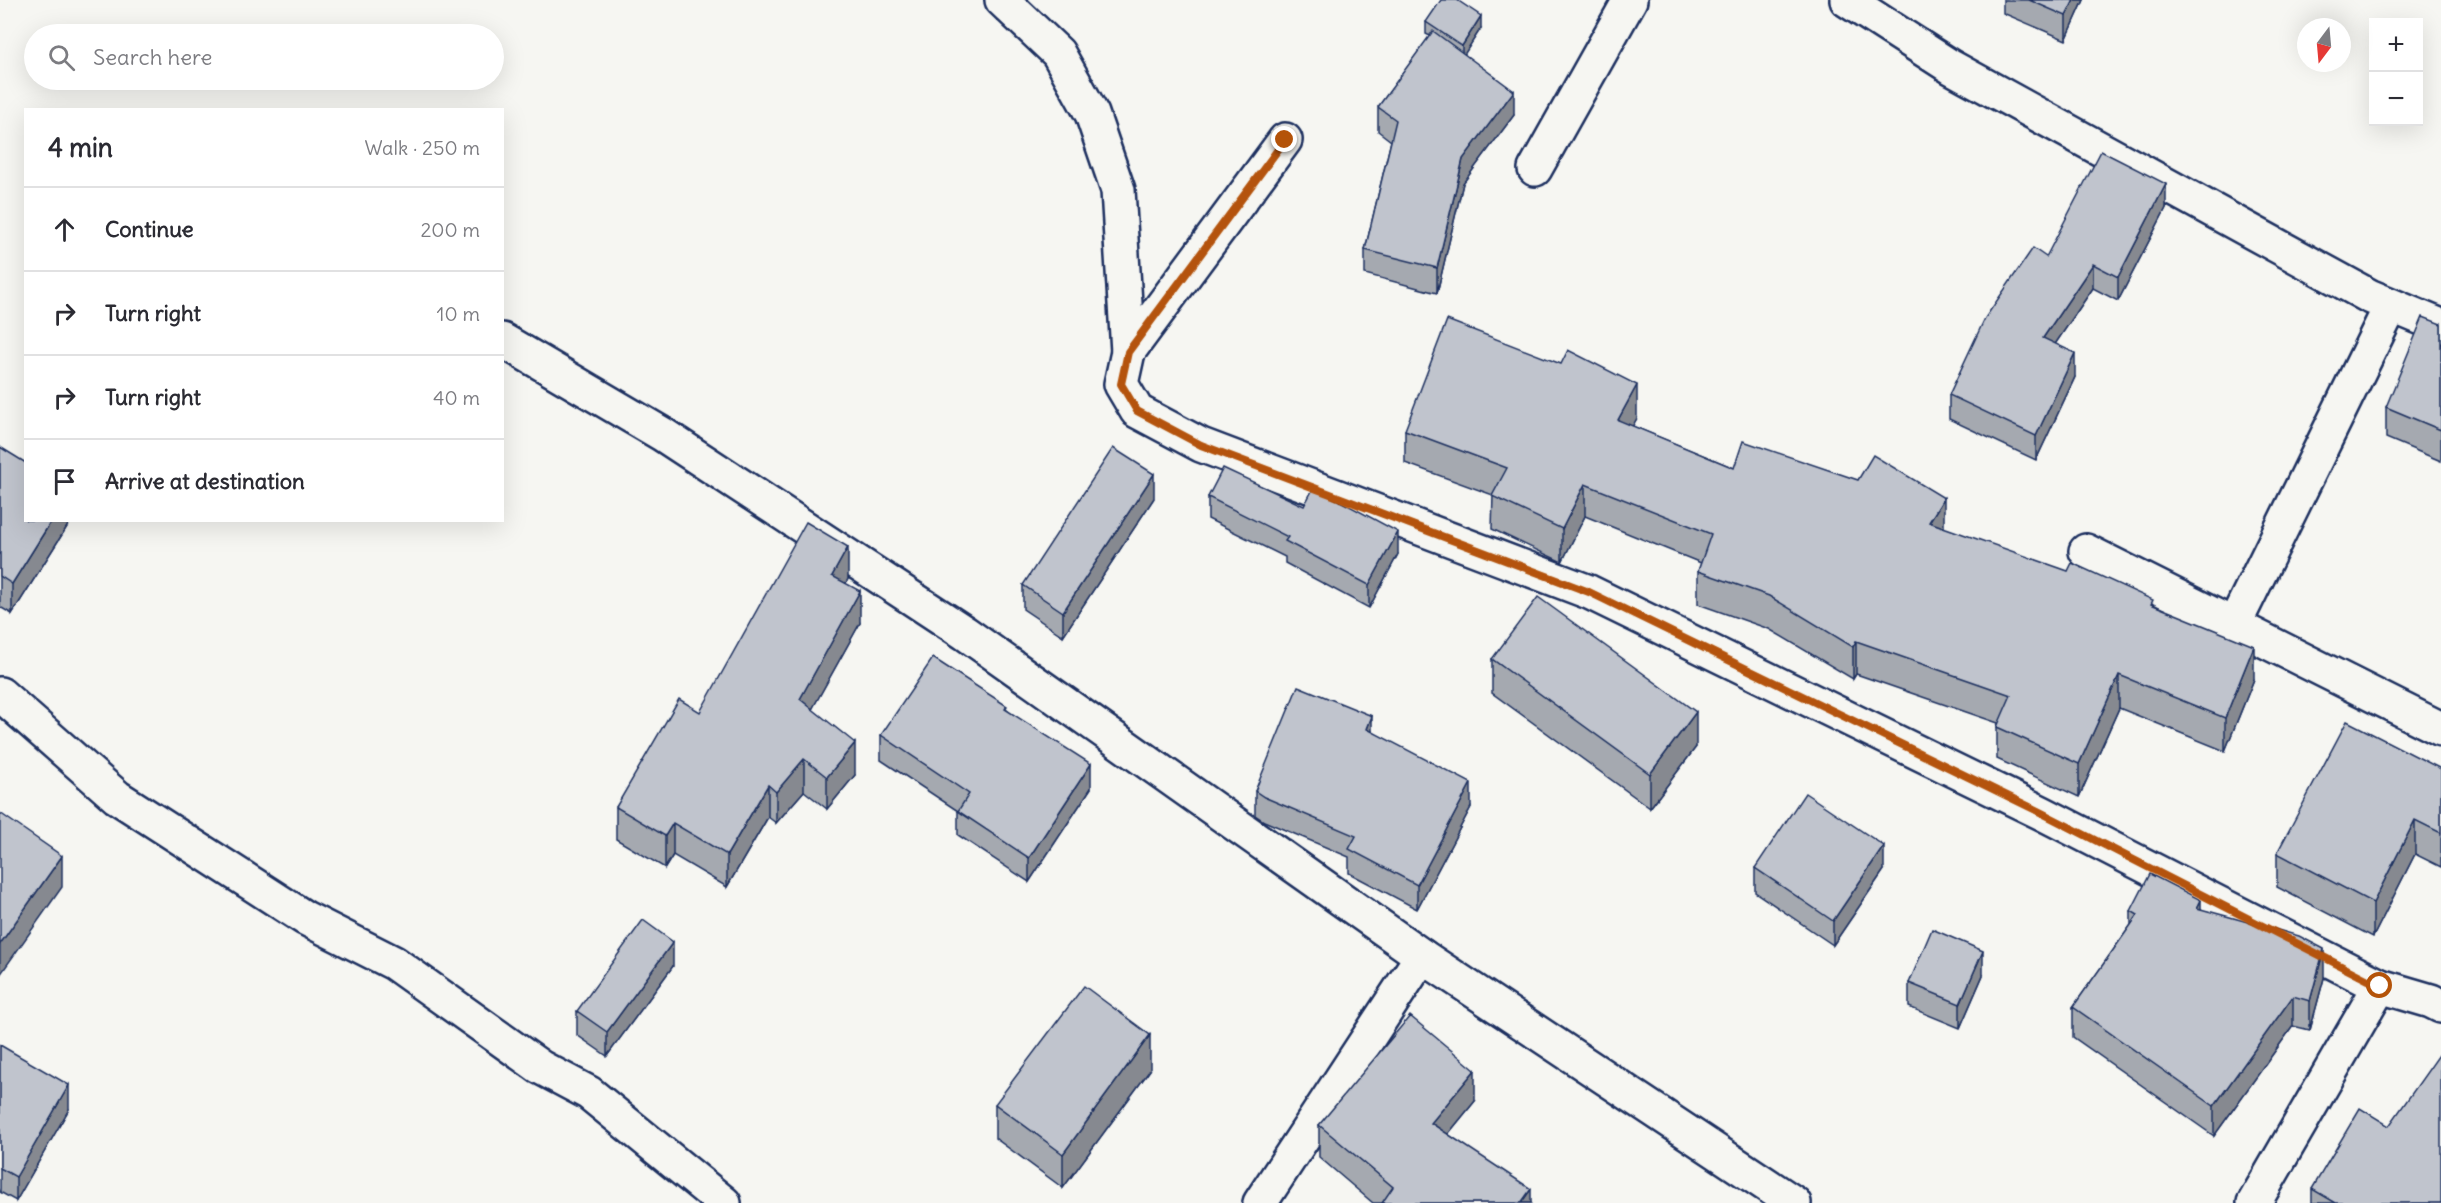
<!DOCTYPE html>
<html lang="en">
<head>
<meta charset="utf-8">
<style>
  :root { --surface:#fff; --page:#f7f7f7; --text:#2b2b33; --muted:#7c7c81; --line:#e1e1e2 }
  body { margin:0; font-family:Delius,sans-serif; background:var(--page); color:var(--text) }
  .controls { position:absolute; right:18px; top:18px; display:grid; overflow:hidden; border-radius:0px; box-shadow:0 6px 24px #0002 }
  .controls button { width:54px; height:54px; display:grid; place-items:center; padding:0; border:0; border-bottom:2px solid var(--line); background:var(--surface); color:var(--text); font:30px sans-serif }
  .compass { position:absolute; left:2297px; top:18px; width:54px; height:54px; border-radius:50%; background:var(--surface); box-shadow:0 6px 24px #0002; rotate:196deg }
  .stop { position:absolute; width:18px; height:18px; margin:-14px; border:4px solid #b45309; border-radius:50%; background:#fff }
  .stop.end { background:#b45309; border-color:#fff; box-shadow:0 2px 6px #0008 }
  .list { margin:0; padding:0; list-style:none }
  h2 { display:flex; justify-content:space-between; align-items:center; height:78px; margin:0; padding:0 24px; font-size:26px }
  h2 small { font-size:20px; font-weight:400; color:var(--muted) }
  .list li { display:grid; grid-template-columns:39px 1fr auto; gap:18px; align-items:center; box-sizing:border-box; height:84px; padding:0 24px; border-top:2px solid var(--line) }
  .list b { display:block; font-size:22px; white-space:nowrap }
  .list em { font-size:20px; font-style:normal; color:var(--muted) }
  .icon { flex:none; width:33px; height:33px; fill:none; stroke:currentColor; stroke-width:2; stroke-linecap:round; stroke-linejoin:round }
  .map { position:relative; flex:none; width:2441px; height:1203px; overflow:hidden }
  .search { position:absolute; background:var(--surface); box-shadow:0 6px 24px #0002; left:24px; top:24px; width:480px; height:66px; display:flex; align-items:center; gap:15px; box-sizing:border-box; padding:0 21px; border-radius:33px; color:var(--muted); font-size:22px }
  .panel { position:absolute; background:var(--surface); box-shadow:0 6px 24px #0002; left:24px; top:108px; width:480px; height:414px; border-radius:0px }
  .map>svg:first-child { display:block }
</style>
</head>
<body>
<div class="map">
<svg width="2441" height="1203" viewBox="0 0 2441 1203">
  <rect width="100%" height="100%" fill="#f6f6f2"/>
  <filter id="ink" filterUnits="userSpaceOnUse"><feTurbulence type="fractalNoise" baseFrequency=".0167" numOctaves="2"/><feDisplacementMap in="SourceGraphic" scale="12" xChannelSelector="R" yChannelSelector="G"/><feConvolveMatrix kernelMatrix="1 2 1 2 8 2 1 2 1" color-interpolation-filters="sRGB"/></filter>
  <g filter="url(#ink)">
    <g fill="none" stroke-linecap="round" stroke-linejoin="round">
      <defs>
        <g id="street">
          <path d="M 1002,0 L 1058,53 L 1092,114 L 1118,190 L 1128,352"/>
          <path d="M 1847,0 L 1951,67 L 2369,296 L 2441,326"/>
          <path d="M 1285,140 L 1128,352 L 1121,384 L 1137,411 L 1201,445 L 1589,592 L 2042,813 L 2380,986 L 2431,1001 L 2441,1006"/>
          <path d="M 1535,169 L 1630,0"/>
          <path d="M 502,340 L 662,434 L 965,633 L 1422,956 L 1794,1203"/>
          <path d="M 2086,551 L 2441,729"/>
          <path d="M 2234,625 L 2391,306"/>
          <path d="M 0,694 L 117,797 L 305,918 L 394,963 L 540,1067 L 589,1093 L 724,1203"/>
          <path d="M 1260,1203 L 1422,956"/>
          <path d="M 2254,1203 L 2380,986"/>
        </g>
      </defs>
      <use href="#street" stroke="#1b2f5e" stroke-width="38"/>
      <use href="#street" stroke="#f6f6f2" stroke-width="33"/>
    </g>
    <g fill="#a5a9b0" stroke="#1b2f5e" stroke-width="1.5">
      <path d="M 2003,0 L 2084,0 L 2066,40 L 2003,13 Z"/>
      <path d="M 1426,22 L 1481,28 L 1464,54 L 1514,115 L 1463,183 L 1437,293 L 1365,274 L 1365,250 L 1391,141 L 1378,131 L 1378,107 L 1430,36 L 1426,34 Z"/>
      <path d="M 2166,208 L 2118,301 L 2093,288 L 2055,344 L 2075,377 L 2036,460 L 1949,419 L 1949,395 L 2046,257 Z"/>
      <path d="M 2441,324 L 2441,461 L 2386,438 L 2386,407 Z"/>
      <path d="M 1637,418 L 1632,426 L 1734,468 L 1944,528 L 2153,605 L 2254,679 L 2225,751 L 2119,708 L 2079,797 L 1997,759 L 1997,727 L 1998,723 L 1856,674 L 1853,679 L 1769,629 L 1698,604 L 1698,571 L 1701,563 L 1585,516 L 1562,562 L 1492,529 L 1493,495 L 1405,463 L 1405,430 Z"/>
      <path d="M 0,447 L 70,520 L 70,522 L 12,614 L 0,607 Z"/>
      <path d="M 1208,497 L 1398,554 L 1369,608 L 1285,563 L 1285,557 L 1208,519 Z"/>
      <path d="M 1154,498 L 1063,636 L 1023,609 L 1023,585 Z"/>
      <path d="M 848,579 L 846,583 L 860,623 L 812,709 L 855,775 L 827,809 L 804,791 L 776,823 L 768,817 L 727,887 L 673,855 L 665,868 L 616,839 L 616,807 L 700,712 Z"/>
      <path d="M 1492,659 L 1696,747 L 1650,808 L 1492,693 Z"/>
      <path d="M 1007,710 L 1091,788 L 1029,882 L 958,835 L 958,811 L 881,760 L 881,735 Z"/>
      <path d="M 1372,731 L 1471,807 L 1417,909 L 1349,873 L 1349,857 L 1264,821 L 1255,815 L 1255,791 Z"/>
      <path d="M 2441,769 L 2441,867 L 2415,854 L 2373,937 L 2277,887 L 2277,853 Z"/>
      <path d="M 1755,868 L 1884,870 L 1833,945 L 1755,892 Z"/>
      <path d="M 2201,909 L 2324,978 L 2310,1030 L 2293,1026 L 2214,1136 L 2073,1037 L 2073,1007 L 2131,925 L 2131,911 Z"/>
      <path d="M 673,966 L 607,1056 L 577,1035 L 577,1011 Z"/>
      <path d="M 1983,975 L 1960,1028 L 1909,1007 L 1909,983 Z"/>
      <path d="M 0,1045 L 69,1109 L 16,1201 L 0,1192 Z"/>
      <path d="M 1150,1070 L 1063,1188 L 995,1138 L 995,1104 Z"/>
      <path d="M 1475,1101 L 1448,1134 L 1531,1203 L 1373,1203 L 1319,1157 L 1319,1125 Z"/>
      <path d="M 2389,1126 L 2441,1203 L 2312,1203 L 2312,1189 Z"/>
    </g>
    <g fill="#868990" stroke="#1b2f5e" stroke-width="1.5">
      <path d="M 2074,0 L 2084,0 L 2066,40 L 2066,16 Z"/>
      <path d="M 1481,16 L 1481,28 L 1462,58 L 1462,46 Z"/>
      <path d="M 1514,91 L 1514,115 L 1463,183 L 1437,293 L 1437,268 L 1463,159 Z"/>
      <path d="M 2166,184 L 2166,208 L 2118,301 L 2118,277 Z"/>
      <path d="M 2093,264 L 2093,288 L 2043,362 L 2043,338 Z"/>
      <path d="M 2075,353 L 2075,377 L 2036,460 L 2036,436 Z"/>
      <path d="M 1637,385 L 1637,418 L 1618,453 L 1618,420 Z"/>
      <path d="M 1154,474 L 1154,498 L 1063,636 L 1063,612 Z"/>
      <path d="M 1585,484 L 1585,516 L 1562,562 L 1562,529 Z"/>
      <path d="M 1944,498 L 1944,531 L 1929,522 Z"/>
      <path d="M 52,520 L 70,520 L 70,522 L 12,614 L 12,584 Z"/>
      <path d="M 1398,532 L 1398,554 L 1369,608 L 1369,585 Z"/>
      <path d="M 848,547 L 848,579 L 832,608 L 832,576 Z"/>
      <path d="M 860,591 L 860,623 L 800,731 L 800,699 Z"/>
      <path d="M 1856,641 L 1856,674 L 1853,679 L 1853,647 Z"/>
      <path d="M 2254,646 L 2254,679 L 2225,751 L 2225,718 Z"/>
      <path d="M 2119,675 L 2119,708 L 2079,797 L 2079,764 Z"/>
      <path d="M 1696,712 L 1696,747 L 1650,808 L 1650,774 Z"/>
      <path d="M 1372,716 L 1372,740 L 1367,729 Z"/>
      <path d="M 855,743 L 855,775 L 827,809 L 827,777 Z"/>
      <path d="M 804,759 L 804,791 L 776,823 L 776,792 Z"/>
      <path d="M 1091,764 L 1091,788 L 1029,882 L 1029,858 Z"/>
      <path d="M 1471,783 L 1471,807 L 1417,909 L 1417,885 Z"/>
      <path d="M 768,785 L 768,817 L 727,887 L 727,855 Z"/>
      <path d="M 2415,820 L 2415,854 L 2373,937 L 2373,903 Z"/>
      <path d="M 673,823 L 673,855 L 665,868 L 665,836 Z"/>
      <path d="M 1884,846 L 1884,870 L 1833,945 L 1833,921 Z"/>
      <path d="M 62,856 L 62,887 L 0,975 L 0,944 Z"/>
      <path d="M 2201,900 L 2201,929 L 2197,908 Z"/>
      <path d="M 673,942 L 673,966 L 607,1056 L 607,1032 Z"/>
      <path d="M 2324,949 L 2324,978 L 2310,1030 L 2310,1001 Z"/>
      <path d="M 1983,951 L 1983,975 L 1960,1028 L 1960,1004 Z"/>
      <path d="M 2293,996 L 2293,1026 L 2214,1136 L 2214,1106 Z"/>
      <path d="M 1150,1035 L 1150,1070 L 1063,1188 L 1063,1154 Z"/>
      <path d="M 1475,1070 L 1475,1101 L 1431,1155 L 1431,1123 Z"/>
      <path d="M 69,1085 L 69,1109 L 16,1201 L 16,1177 Z"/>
      <path d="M 1531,1189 L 1531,1203 L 1521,1203 Z"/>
    </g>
    <g fill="#c0c4cd" stroke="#1b2f5e" stroke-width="1.5">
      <path d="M 1441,0 L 1457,0 L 1481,16 L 1462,46 L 1426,22 Z"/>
      <path d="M 2029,0 L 2074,0 L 2066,16 Z"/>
      <path d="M 1433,31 L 1514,91 L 1463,159 L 1437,268 L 1365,250 L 1396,120 L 1378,107 Z"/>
      <path d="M 2101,151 L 2166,184 L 2118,277 L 2093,264 L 2043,338 L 2075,353 L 2036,436 L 1949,395 L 1985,318 L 2033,248 L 2046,257 Z"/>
      <path d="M 2423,317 L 2441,324 L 2441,430 L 2386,407 Z"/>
      <path d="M 1447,320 L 1561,364 L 1568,350 L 1637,385 L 1618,420 L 1734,468 L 1743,441 L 1858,480 L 1873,455 L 1944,498 L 1929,522 L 2068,571 L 2072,563 L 2153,600 L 2151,604 L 2254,646 L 2225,718 L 2119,675 L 2079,764 L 1997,727 L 2011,695 L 1856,641 L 1853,647 L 1769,596 L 1698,571 L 1711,534 L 1585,484 L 1562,529 L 1492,496 L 1507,468 L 1405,430 Z"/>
      <path d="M 0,447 L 26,463 L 26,520 L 52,520 L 12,584 L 0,576 Z"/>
      <path d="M 1113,448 L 1154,474 L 1063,612 L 1023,585 Z"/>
      <path d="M 1223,468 L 1304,506 L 1314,487 L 1398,532 L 1369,585 L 1285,541 L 1288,537 L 1208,497 Z"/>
      <path d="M 806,522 L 848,547 L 832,576 L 860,591 L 800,699 L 855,743 L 827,777 L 804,759 L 776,792 L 768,785 L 727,855 L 673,823 L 665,836 L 616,807 L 679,699 L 700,712 Z"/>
      <path d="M 1538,597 L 1696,712 L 1650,774 L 1492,659 Z"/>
      <path d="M 933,658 L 1007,706 L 1005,709 L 1091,764 L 1029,858 L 958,811 L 969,794 L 881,735 Z"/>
      <path d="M 1298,686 L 1372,716 L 1367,729 L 1471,783 L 1417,885 L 1349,849 L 1356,836 L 1264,797 L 1255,791 Z"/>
      <path d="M 2347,721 L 2441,769 L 2441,833 L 2415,820 L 2373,903 L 2277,853 Z"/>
      <path d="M 1805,793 L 1884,846 L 1833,921 L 1755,868 Z"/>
      <path d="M 0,813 L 62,856 L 0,944 Z"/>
      <path d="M 2150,874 L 2201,900 L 2197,908 L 2299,936 L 2324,949 L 2310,1001 L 2293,996 L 2214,1106 L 2073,1007 L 2138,915 L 2131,911 Z"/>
      <path d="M 643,920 L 673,942 L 607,1032 L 577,1011 Z"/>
      <path d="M 1932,929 L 1983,951 L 1960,1004 L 1909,983 Z"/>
      <path d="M 1084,986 L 1150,1035 L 1063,1154 L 995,1104 Z"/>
      <path d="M 1410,1016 L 1475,1070 L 1431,1123 L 1531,1189 L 1521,1203 L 1382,1203 L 1393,1187 L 1319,1125 Z"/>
      <path d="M 0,1045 L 69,1085 L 16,1177 L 0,1168 Z"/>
      <path d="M 2441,1052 L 2441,1203 L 2336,1203 L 2312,1189 L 2360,1108 L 2389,1126 Z"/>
    </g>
  </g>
  <g fill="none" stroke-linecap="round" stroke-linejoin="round" filter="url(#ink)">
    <path stroke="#b45309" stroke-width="8" d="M 1285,140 L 1128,352 L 1121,384 L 1137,411 L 1201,445 L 1589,592 L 2042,813 L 2380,986"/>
  </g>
</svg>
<div class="controls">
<button>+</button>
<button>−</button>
</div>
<svg class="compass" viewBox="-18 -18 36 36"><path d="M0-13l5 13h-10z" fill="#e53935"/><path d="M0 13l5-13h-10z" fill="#7c7c81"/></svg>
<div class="stop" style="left:2380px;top:986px"></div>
<div class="stop end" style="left:1285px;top:140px"></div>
<div class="search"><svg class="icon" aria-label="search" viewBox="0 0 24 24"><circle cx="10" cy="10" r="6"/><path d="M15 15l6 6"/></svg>Search here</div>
<section class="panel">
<h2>4 min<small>Walk · 250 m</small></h2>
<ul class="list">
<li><svg class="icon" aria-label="ahead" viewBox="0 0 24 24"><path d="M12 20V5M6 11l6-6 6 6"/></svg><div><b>Continue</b></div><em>200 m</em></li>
<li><svg class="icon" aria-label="right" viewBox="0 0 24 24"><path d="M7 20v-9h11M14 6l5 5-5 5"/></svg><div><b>Turn right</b></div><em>10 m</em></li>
<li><svg class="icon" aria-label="right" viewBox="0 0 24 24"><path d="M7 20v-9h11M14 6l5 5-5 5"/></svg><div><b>Turn right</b></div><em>40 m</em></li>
<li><svg class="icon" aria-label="arrive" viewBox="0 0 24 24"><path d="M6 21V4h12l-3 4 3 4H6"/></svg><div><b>Arrive at destination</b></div></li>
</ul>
</section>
</div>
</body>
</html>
